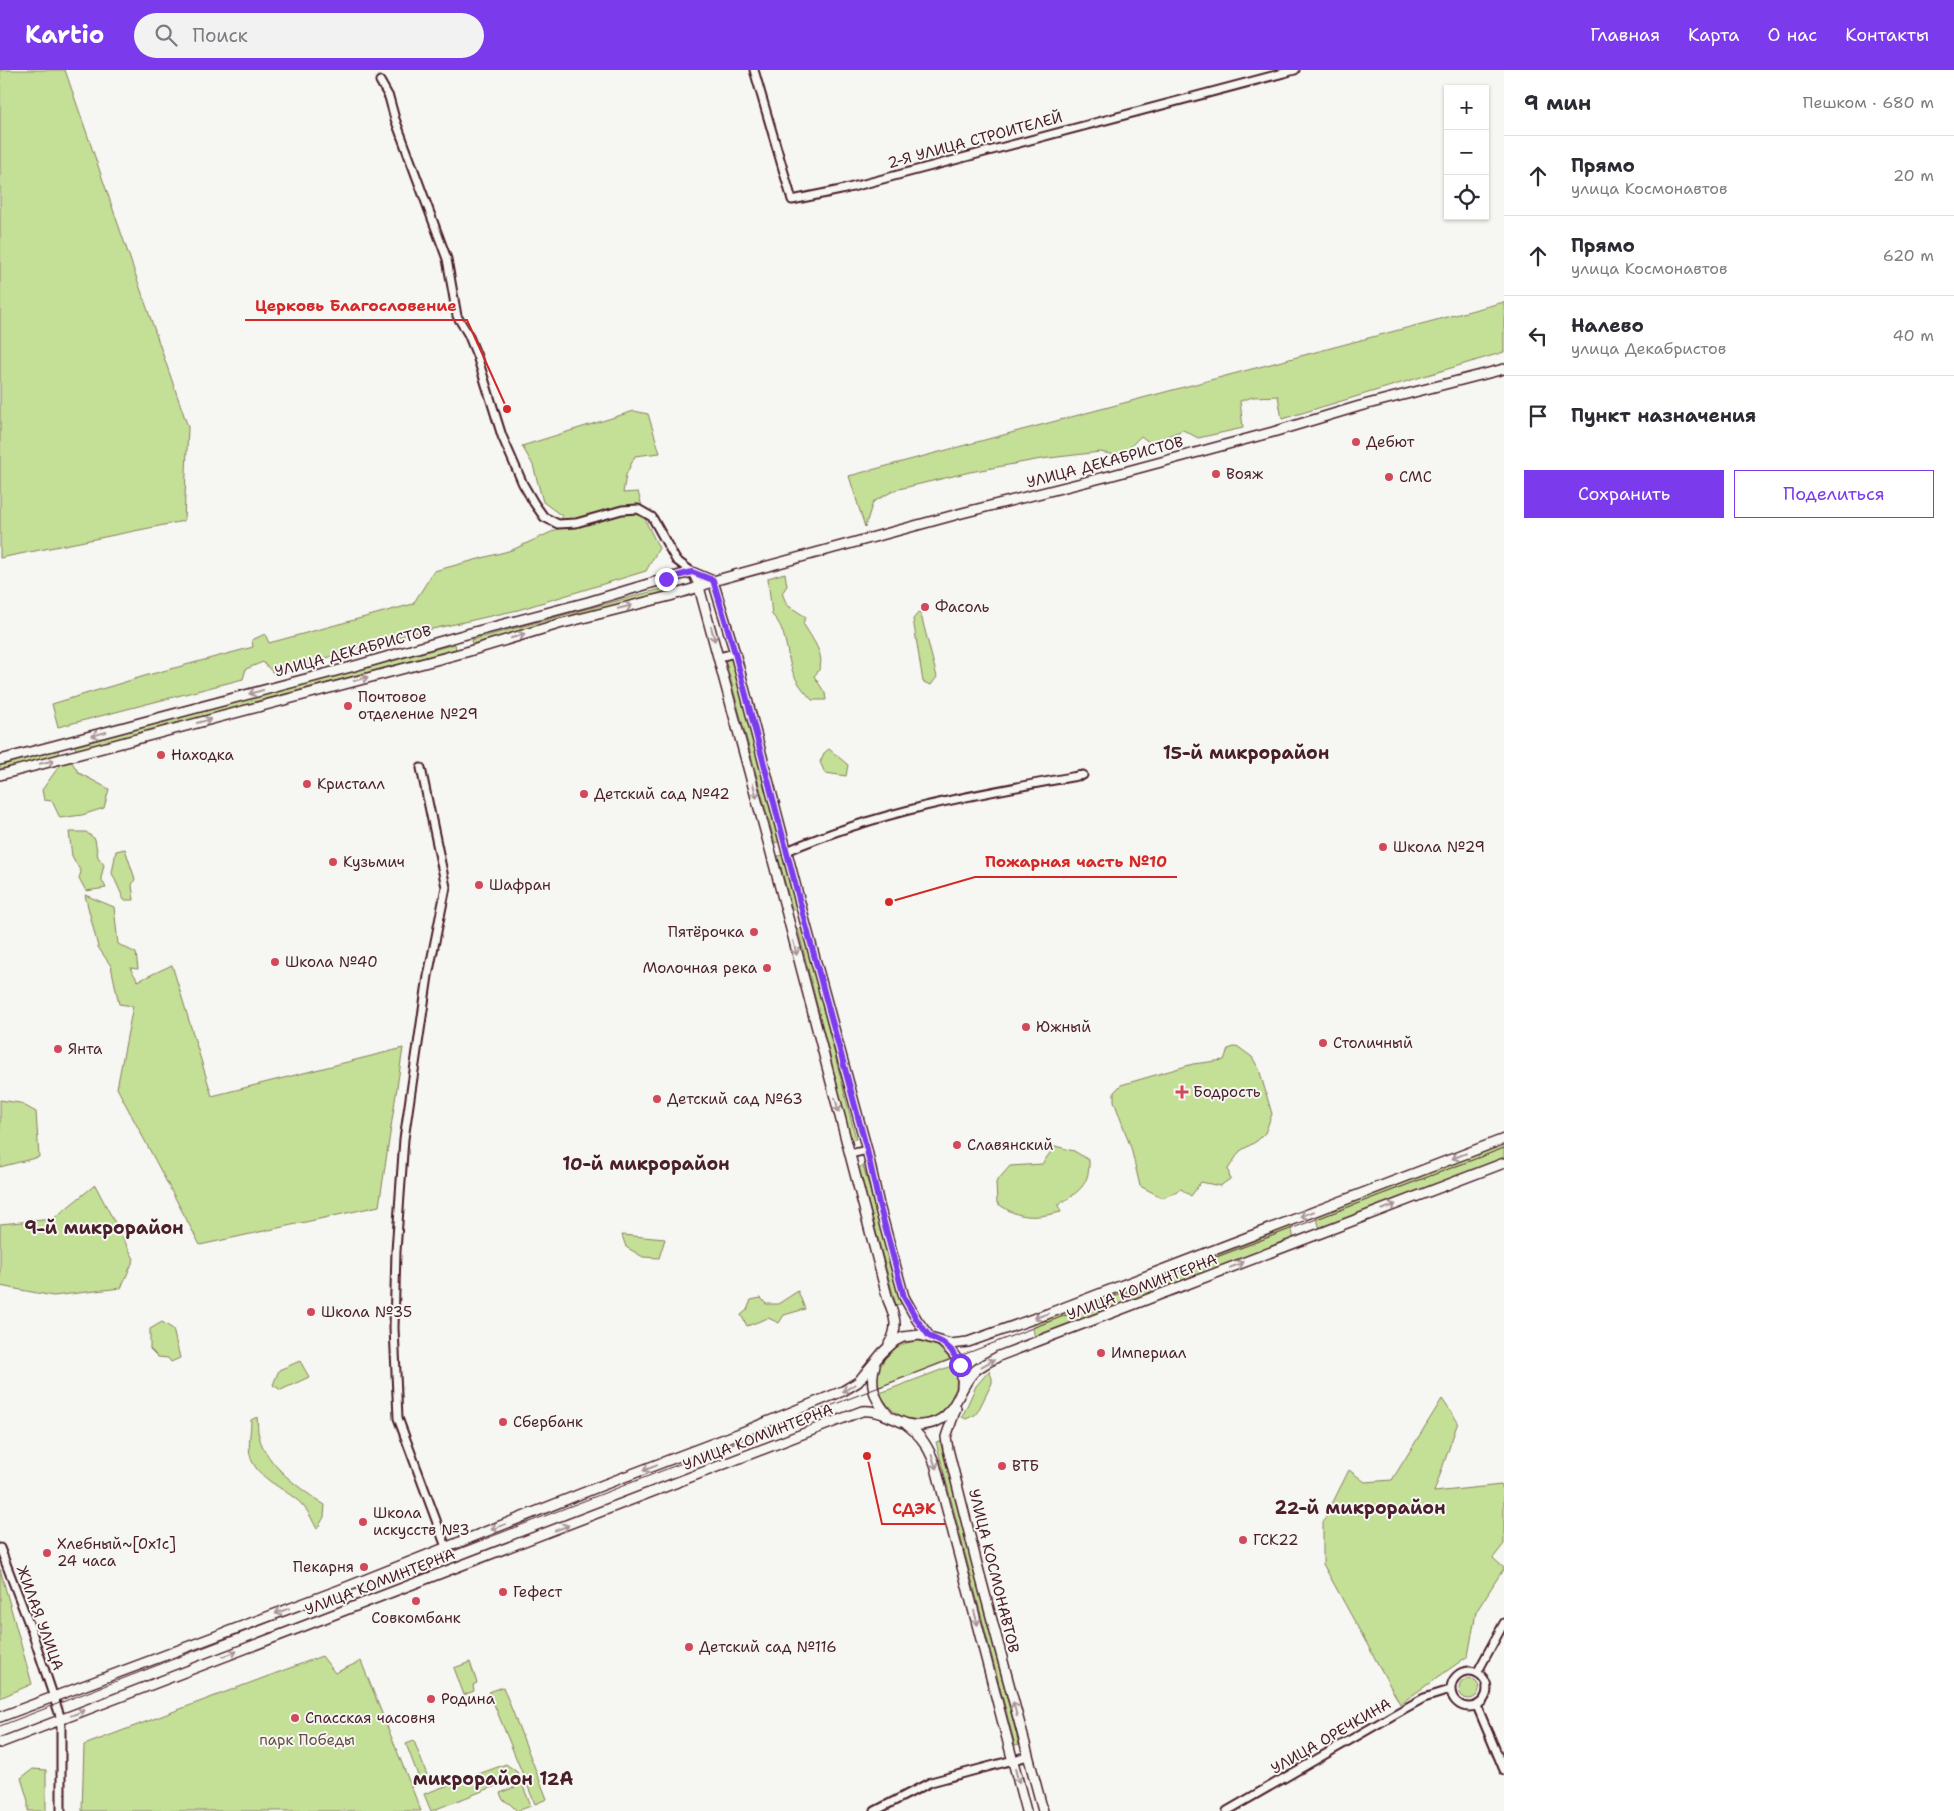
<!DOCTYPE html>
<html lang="ru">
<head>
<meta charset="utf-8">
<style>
  :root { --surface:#fff; --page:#f2f2f3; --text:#2b2b33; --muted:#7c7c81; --line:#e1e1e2; --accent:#7c3aed }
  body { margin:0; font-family:"Shantell Sans",sans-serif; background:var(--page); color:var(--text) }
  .controls { position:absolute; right:15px; top:15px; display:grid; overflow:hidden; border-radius:0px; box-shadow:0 1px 4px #0004 }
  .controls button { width:45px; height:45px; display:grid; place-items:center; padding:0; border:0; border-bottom:1px solid var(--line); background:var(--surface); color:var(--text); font:25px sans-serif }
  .stop { position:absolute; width:15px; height:15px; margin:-11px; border:4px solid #7c3aed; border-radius:50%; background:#fff }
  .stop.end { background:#7c3aed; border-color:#fff; box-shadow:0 1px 5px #0008 }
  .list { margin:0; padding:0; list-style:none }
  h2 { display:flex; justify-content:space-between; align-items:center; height:65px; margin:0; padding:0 20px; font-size:21px }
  h2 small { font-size:16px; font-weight:400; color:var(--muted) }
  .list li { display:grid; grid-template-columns:32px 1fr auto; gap:15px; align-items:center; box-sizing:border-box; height:80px; padding:0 20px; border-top:1px solid var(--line) }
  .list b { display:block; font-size:19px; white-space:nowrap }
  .list p { margin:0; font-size:16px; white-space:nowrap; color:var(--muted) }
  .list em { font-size:16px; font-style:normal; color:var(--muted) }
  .actions { display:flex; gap:10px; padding:15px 20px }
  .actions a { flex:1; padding:11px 0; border:1px solid var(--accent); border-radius:0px; text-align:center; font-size:18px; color:var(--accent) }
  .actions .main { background:var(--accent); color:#fff }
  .icon { flex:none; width:28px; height:28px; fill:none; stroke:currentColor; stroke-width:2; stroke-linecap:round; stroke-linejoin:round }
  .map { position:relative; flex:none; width:1504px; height:1741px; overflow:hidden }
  header { display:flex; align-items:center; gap:30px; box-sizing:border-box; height:70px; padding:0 25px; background:var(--accent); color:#fff }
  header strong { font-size:24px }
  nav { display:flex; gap:28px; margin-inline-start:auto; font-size:18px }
  .search { width:350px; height:45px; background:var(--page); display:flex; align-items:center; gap:12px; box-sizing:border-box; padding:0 18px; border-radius:28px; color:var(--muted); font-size:19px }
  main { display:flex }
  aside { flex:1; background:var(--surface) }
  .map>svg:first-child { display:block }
</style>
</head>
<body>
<header>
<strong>Kartio</strong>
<div class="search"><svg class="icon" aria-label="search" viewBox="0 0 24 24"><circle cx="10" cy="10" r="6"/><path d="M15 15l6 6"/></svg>Поиск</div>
<nav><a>Главная</a><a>Карта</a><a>О нас</a><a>Контакты</a></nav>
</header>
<main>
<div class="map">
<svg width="1504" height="1741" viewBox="0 0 1504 1741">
  <rect width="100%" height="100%" fill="#f6f6f2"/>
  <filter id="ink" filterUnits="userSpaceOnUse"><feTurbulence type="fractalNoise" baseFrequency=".02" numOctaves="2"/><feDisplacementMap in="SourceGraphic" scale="10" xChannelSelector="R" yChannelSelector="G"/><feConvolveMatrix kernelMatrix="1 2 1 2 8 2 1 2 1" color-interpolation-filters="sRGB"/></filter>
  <g filter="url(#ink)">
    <g fill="#c4df96" stroke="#877f60">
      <path d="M 0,0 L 65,0 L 188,357 L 184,451 L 0,488 Z"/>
      <path d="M 1504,232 L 1504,282 L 1282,349 L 1278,326 L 1253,327 L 1240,331 L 1243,358 L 1198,368 L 1183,360 L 1150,373 L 1141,366 L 1121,386 L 1100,382 L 1041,389 L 970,402 L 895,420 L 873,432 L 865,457 L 849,406 Z"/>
      <path d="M 634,341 L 648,344 L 660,383 L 635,386 L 626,405 L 623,423 L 638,422 L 647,454 L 659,478 L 646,501 L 518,540 L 378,571 L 275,605 L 263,592 L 246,599 L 243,609 L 58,657 L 52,634 L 148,605 L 253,577 L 252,570 L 265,564 L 269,573 L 413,534 L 434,501 L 512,480 L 560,458 L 562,446 L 543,432 L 533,395 L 522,376 Z"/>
      <path d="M 785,503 L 787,516 L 782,523 L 787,535 L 806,547 L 803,553 C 812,569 831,591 814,606 L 825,623 L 826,630 L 812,630 C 804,621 796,612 792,600 C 786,582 786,556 772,545 L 768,508 Z"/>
      <path d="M 676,515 L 677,520 L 472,574 L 471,570 Z"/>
      <path d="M 920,541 L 937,607 L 931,615 L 923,612 L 913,549 Z"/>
      <path d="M 455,574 L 456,579 L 76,680 L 75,676 Z"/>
      <path d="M 733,588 L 780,771 L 775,773 L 725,589 Z"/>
      <path d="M 829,679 L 848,695 L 846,706 L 825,703 L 820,692 L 824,683 Z"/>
      <path d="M 58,680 L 59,684 L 0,700 L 0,695 Z"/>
      <path d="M 71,691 L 79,703 L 109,719 L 104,738 L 82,745 L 60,748 L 52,731 L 44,730 L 42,720 L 60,695 Z"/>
      <path d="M 69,762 L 86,762 L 95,769 L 98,787 L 104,795 L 101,808 L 106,818 L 86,821 L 79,808 L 81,802 L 72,786 Z"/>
      <path d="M 125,779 L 135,809 L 132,815 L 134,830 L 124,830 L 112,803 L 116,781 Z"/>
      <path d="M 783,785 L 797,838 L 792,839 L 778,786 Z"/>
      <path d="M 85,825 L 114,837 L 118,874 L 136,883 L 138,899 L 130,898 L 138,911 L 172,895 L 212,1026 L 403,978 L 379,1136 L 200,1175 L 117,1018 L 133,936 L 119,934 L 111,896 L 98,877 Z"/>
      <path d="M 803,858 L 856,1069 L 851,1070 L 798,859 Z"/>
      <path d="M 1237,976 L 1252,987 L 1259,999 L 1272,1044 L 1265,1063 L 1257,1071 L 1240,1081 L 1228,1099 L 1230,1109 L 1220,1116 L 1201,1112 L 1191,1126 L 1181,1119 L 1163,1128 L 1140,1116 L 1131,1078 L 1114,1031 L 1114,1022 L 1121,1015 L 1193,994 L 1224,990 L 1228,979 Z"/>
      <path d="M 0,1030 L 20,1033 L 36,1042 L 39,1087 L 0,1097 Z"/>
      <path d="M 1504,1074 L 1504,1088 L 1320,1159 L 1316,1146 Z"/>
      <path d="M 1055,1076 L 1074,1081 L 1089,1090 C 1090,1116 1078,1122 1058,1135 L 1061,1142 C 1034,1148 1020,1150 997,1133 L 996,1112 L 1010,1096 L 1042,1094 Z"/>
      <path d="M 863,1095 L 901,1234 L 896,1235 L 859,1098 Z"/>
      <path d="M 95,1115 L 134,1189 L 121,1218 L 53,1226 L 0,1216 L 0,1154 L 53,1149 Z"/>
      <path d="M 1291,1156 L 1294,1169 L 1035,1268 L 1032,1254 Z"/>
      <path d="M 622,1165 L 665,1169 L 659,1188 L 643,1187 L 626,1177 Z"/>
      <path d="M 798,1221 L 805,1239 L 784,1245 L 779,1253 L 768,1248 L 747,1256 L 741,1245 L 747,1240 L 751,1230 L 761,1228 L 766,1234 L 778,1234 Z"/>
      <path d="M 162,1252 L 173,1259 L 180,1288 L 171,1292 L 168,1288 L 158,1287 L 150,1279 L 150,1259 Z"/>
      <path d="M 919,1271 L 937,1276 L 950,1289 L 877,1318 C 876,1292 892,1272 919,1271 Z"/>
      <path d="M 300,1291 L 309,1307 L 281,1320 L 273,1315 L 279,1300 Z"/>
      <path d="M 954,1295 C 970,1347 905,1374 880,1323 Z"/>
      <path d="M 989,1301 L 992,1308 L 992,1313 L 978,1341 L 975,1345 L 966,1349 L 962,1347 L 976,1316 Z"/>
      <path d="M 1442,1329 L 1458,1352 L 1434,1422 L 1501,1415 L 1504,1421 L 1504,1474 L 1493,1488 L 1504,1498 L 1476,1542 L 1468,1586 L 1400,1634 L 1323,1494 L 1323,1452 L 1349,1400 L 1365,1412 L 1392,1410 Z"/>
      <path d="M 257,1347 C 258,1353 257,1360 259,1366 C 265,1394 301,1420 325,1435 L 324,1447 L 317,1459 C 313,1452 310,1444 305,1438 C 290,1419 256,1411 250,1385 C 248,1375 251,1361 251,1350 Z"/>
      <path d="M 940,1371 L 1019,1674 L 1015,1675 L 936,1372 Z"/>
      <path d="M 0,1499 L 32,1614 L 0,1628 Z"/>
      <path d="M 322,1586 L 335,1603 L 361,1591 L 421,1741 L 82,1741 L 84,1675 Z"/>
      <path d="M 470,1592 L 477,1613 L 473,1615 L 474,1621 L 464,1625 L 454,1598 Z"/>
      <circle cx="1469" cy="1619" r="10"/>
      <path d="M 503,1617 L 547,1729 L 535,1734 L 489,1622 Z"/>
      <path d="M 414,1671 L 427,1705 L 419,1708 L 406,1674 Z"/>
      <path d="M 506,1694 L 517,1702 L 519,1707 L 431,1741 L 424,1724 Z"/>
      <path d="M 33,1699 L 46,1700 L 46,1741 L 28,1741 L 28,1731 L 21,1708 Z"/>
      <path d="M 522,1714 L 531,1736 L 517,1741 L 509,1733 L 503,1730 L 500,1723 Z"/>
    </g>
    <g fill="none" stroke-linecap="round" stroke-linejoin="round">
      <defs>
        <g id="minor">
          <path d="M 754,0 L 792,130 L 841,120 L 1295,0"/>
          <path d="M 380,11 L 389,27 L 395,49 L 447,189 L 457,246 L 468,264 L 477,286 L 502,366 L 523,414 L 534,433 L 544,447 L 558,454 L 576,453 L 622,440 L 638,439 L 652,447 L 676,490 L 692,502 L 699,517"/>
          <path d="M 719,587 L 735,583"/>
          <path d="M 421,698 L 446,817 L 428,906 L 404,1069 L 396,1181 L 394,1258 L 398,1348 L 446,1477"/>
          <path d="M 787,781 C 881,740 982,723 1083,705"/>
          <path d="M 850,1084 L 867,1080"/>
          <path d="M 0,1478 L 31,1559 L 61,1649 L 61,1741"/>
          <circle cx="1469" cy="1619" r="18"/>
          <path d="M 1477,1603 L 1504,1553"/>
          <path d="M 1477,1636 L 1504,1700"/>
          <path d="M 875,1741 L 931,1712 L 1028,1686"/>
          <path d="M 1227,1741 L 1402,1640 L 1424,1628 L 1450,1620"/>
        </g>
        <g id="tertiary">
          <path d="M 713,511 L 735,583 L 804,848 L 867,1080 L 879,1135 L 904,1227 L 917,1250 L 929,1266"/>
          <path d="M 699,517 L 770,779 L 888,1230 C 895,1246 899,1258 889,1274"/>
          <path d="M 0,690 L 351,597 L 463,565 L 588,532 L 665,509 L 692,502 L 713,511"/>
          <path d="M 0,705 L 466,582 L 559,554 L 670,526 L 699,517 L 713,511 L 962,443 L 1109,406 L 1273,362 L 1360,336 L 1504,299"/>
          <path d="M 943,1273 C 958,1286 964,1299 962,1318"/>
          <path d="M 875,1295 C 869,1314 875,1331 888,1345"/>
          <path d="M 956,1338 L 946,1367 L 948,1379 L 977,1494 L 1043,1741"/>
          <path d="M 907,1355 C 922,1366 928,1377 935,1394 L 1026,1741"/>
          <path d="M 0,1647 L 339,1520 L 603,1415 L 740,1363 L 843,1321 L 858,1312 L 882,1283 L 895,1271 L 903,1267 L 920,1265 L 950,1274 L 968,1272 L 1047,1244 L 1504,1069"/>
          <path d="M 0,1673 L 862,1341 C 886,1339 899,1357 921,1355 C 956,1353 955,1323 973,1303 C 980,1295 991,1291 999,1286 L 1504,1093"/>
        </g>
      </defs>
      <use href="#minor" stroke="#4a1f2b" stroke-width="11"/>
      <use href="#tertiary" stroke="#4a1f2b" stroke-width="12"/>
      <use href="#minor" stroke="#f6f6f2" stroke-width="7"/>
      <use href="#tertiary" stroke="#f6f6f2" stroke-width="9"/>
      <path stroke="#4a1f2b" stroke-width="1" d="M 0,1656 L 1227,1183 L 1504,1078"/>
    </g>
    <defs><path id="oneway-shaft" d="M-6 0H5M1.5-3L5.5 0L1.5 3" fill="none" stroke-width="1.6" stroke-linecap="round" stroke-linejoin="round" transform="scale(1.25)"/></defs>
    <g stroke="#a99598">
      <use href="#oneway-shaft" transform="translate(625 537) rotate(-14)"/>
      <use href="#oneway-shaft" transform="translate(713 564) rotate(75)"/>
      <use href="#oneway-shaft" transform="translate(518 566) rotate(-17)"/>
      <use href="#oneway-shaft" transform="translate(361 609) rotate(-15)"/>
      <use href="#oneway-shaft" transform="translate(256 622) rotate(165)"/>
      <use href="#oneway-shaft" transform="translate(204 651) rotate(-15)"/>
      <use href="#oneway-shaft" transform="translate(99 664) rotate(165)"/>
      <use href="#oneway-shaft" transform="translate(47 692) rotate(-14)"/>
      <use href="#oneway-shaft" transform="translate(755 721) rotate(75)"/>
      <use href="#oneway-shaft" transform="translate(795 878) rotate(75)"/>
      <use href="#oneway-shaft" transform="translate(837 1035) rotate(75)"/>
      <use href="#oneway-shaft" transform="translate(1459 1086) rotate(159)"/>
      <use href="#oneway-shaft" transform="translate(1389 1137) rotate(-21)"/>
      <use href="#oneway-shaft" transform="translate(1307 1144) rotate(159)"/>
      <use href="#oneway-shaft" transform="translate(1237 1195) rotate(-21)"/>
      <use href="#oneway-shaft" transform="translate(1041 1246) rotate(161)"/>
      <use href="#oneway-shaft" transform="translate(988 1293) rotate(-29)"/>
      <use href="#oneway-shaft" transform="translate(849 1318) rotate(151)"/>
      <use href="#oneway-shaft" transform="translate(934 1392) rotate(71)"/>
      <use href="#oneway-shaft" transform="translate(650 1398) rotate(159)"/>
      <use href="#oneway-shaft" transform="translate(498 1457) rotate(159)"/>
      <use href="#oneway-shaft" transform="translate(562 1458) rotate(-21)"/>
      <use href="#oneway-shaft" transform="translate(282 1541) rotate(159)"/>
      <use href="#oneway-shaft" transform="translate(976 1548) rotate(75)"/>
      <use href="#oneway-shaft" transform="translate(230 1584) rotate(-21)"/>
      <use href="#oneway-shaft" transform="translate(1015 1639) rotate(-105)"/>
      <use href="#oneway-shaft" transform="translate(78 1643) rotate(-21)"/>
      <use href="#oneway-shaft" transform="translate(1017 1706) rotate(76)"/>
    </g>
  </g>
  <g fill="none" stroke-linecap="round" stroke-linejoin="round" filter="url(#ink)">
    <path stroke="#7c3aed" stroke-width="6" d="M 666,509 L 692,502 L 713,510 L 735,583 L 804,848 L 867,1080 L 879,1134 L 904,1227 L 917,1250 L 929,1266 L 943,1273 L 951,1280 L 960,1295"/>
  </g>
  <g fill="#d1495b" stroke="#f6f6f2" stroke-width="2">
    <circle cx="1356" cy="372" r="5"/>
    <circle cx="1216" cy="404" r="5"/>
    <circle cx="1389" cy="407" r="5"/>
    <circle cx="925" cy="537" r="5"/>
    <circle cx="348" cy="636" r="5"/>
    <circle cx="161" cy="685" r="5"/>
    <circle cx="307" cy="714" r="5"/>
    <circle cx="584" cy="724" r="5"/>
    <circle cx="1383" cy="777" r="5"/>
    <circle cx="333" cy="792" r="5"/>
    <circle cx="479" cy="815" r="5"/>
    <circle cx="754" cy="862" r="5"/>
    <circle cx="275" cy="892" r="5"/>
    <circle cx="767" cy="898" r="5"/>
    <circle cx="1026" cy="957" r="5"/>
    <circle cx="1323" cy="973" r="5"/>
    <circle cx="58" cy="979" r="5"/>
    <path d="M1179.5 1014.5h5v5h5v5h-5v5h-5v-5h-5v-5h5z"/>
    <circle cx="657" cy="1029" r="5"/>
    <circle cx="957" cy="1075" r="5"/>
    <circle cx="311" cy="1242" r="5"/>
    <circle cx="1101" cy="1283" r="5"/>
    <circle cx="503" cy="1352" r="5"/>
    <circle cx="1002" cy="1396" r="5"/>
    <circle cx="363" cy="1452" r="5"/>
    <circle cx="1243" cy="1470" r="5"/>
    <circle cx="47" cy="1483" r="5"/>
    <circle cx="364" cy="1497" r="5"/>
    <circle cx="503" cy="1522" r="5"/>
    <circle cx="416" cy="1531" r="5"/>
    <circle cx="689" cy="1577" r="5"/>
    <circle cx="431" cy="1629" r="5"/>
    <circle cx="295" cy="1648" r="5"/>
  </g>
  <g text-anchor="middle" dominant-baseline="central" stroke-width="4" stroke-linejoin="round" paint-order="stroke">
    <g font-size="15" fill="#4a1f2b" stroke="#f6f6f2">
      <text transform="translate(975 70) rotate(-15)">2-Я УЛИЦА СТРОИТЕЛЕЙ</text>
      <text transform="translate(1105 392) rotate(-15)">УЛИЦА ДЕКАБРИСТОВ</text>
      <text transform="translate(353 581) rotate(-15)">УЛИЦА ДЕКАБРИСТОВ</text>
      <text transform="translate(1142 1217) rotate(-21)">УЛИЦА КОМИНТЕРНА</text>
      <text transform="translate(758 1367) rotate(-21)">УЛИЦА КОМИНТЕРНА</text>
      <text transform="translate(994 1501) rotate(76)">УЛИЦА КОСМОНАВТОВ</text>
      <text transform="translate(380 1512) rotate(-21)">УЛИЦА КОМИНТЕРНА</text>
      <text transform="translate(40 1548) rotate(70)">ЖИЛАЯ УЛИЦА</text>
      <text transform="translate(1331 1666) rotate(-30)">УЛИЦА ОРЕЧКИНА</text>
    </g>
    <g font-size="15" fill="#4a1f2b" stroke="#f6f6f2" text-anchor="start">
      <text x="1366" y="372">Дебют</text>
      <text x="1226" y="404">Вояж</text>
      <text x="1399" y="407">СМС</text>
      <text x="935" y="537">Фасоль</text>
      <text x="358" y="627">Почтовое<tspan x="358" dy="17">отделение №29</tspan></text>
      <text x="171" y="685">Находка</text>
      <text x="317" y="714">Кристалл</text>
      <text x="594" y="724">Детский сад №42</text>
      <text x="1393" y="777">Школа №29</text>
      <text x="343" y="792">Кузьмич</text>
      <text x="489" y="815">Шафран</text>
      <text x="744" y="862" text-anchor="end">Пятёрочка</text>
      <text x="285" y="892">Школа №40</text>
      <text x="757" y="898" text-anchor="end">Молочная река</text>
      <text x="1036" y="957">Южный</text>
      <text x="1333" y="973">Столичный</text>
      <text x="68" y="979">Янта</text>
      <text x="1193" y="1022">Бодрость</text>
      <text x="667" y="1029">Детский сад №63</text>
      <text x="967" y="1075">Славянский</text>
      <text x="321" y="1242">Школа №35</text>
      <text x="1111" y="1283">Империал</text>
      <text x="513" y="1352">Сбербанк</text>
      <text x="1012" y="1396">ВТБ</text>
      <text x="373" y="1443">Школа<tspan x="373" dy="17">искусств №3</tspan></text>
      <text x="1253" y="1470">ГСК22</text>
      <text x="57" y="1474">Хлебный~[0x1c]<tspan x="57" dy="17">24 часа</tspan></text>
      <text x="354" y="1497" text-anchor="end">Пекарня</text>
      <text x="513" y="1522">Гефест</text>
      <text x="416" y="1548" text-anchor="middle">Совкомбанк</text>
      <text x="699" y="1577">Детский сад №116</text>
      <text x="441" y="1629">Родина</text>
      <text x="305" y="1648">Спасская часовня</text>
    </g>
    <g font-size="15" fill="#684f46" stroke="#f6f6f2">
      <text x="307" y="1670">парк Победы</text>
    </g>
    <g font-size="18" font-weight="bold" fill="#4a1f2b" stroke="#f6f6f2">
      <text x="1246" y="683">15-й микрорайон</text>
      <text x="646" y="1094">10-й микрорайон</text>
      <text x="104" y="1158">9-й микрорайон</text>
      <text x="1360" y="1438">22-й микрорайон</text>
      <text x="493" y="1709">микрорайон 12А</text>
    </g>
  </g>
  <path fill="none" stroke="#d62828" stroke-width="2" d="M507 339L467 250H245M889 832L975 807H1177M867 1386L882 1454H946"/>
  <g fill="#d62828" stroke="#f6f6f2" stroke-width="2">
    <circle cx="507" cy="339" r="5"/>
    <circle cx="889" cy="832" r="5"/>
    <circle cx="867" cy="1386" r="5"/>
  </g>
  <g font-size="16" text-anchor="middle" font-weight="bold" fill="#d62828" stroke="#f6f6f2" stroke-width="4" stroke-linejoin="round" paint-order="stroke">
    <text x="356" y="241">Церковь Благословение</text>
    <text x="1076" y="797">Пожарная часть №10</text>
    <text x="914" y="1444">СДЭК</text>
  </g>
</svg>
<div class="controls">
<button>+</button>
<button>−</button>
<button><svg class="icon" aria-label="locate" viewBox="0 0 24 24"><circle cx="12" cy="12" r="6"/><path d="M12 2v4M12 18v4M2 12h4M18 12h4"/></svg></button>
</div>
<div class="stop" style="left:960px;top:1295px"></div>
<div class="stop end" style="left:666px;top:509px"></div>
</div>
<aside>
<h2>9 мин<small>Пешком · 680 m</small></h2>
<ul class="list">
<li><svg class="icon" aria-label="ahead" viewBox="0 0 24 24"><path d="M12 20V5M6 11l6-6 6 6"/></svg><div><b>Прямо</b><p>улица Космонавтов</p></div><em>20 m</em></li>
<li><svg class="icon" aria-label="ahead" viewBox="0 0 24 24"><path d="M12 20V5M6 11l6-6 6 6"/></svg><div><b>Прямо</b><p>улица Космонавтов</p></div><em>620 m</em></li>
<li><svg class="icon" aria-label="left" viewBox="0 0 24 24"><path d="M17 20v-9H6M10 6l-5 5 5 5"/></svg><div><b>Налево</b><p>улица Декабристов</p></div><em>40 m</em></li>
<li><svg class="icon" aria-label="arrive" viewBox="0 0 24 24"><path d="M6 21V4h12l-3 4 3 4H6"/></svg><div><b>Пункт назначения</b></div></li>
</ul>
<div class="actions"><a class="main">Сохранить</a><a>Поделиться</a></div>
</aside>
</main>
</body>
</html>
